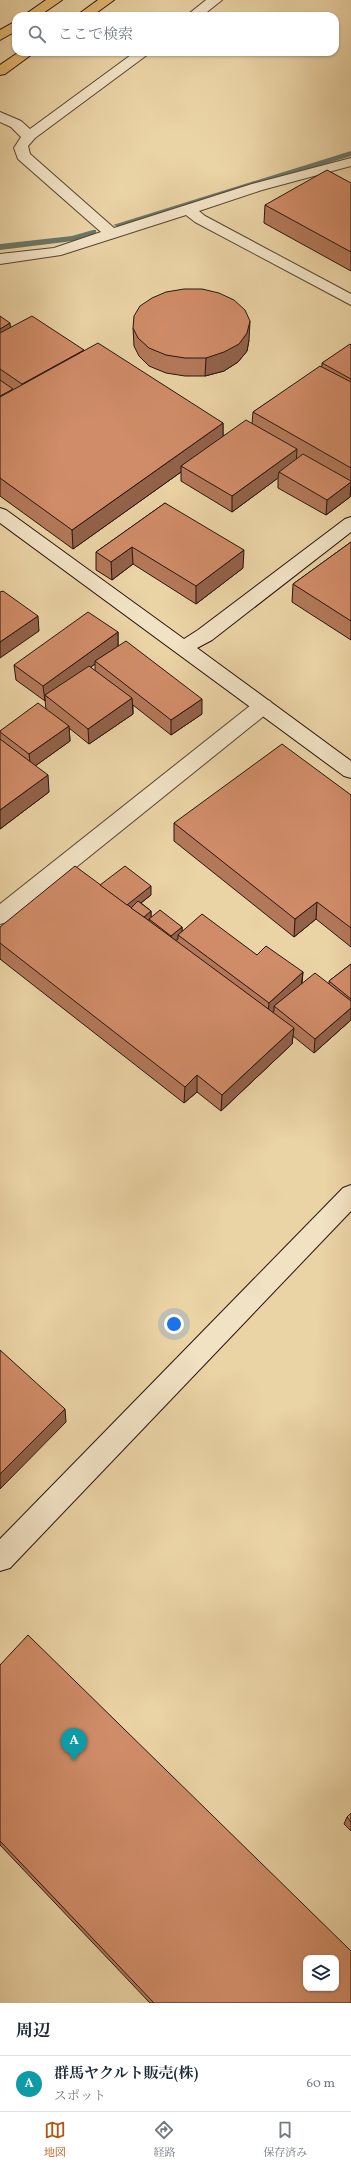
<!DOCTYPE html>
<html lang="ja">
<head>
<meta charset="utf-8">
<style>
  :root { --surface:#fff; --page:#f2f2f3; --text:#1f2937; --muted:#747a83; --line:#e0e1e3; --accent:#b45309 }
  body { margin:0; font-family:Vollkorn,"Noto Serif JP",serif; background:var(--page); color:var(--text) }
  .controls { position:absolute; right:12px; bottom:12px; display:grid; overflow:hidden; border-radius:8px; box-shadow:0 1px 3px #0004 }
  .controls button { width:36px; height:36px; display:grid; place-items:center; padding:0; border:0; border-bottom:1px solid var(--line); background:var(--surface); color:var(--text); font:20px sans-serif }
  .you { position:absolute; left:174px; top:1324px; width:14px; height:14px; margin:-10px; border:3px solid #fff; border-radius:50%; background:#1a73e8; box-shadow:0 0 0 6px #1a73e833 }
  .badge { display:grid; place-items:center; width:26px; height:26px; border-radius:50%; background:var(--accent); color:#fff; font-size:13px; font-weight:700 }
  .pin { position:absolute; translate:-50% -33px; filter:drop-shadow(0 1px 2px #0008) }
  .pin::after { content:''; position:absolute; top:21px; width:14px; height:12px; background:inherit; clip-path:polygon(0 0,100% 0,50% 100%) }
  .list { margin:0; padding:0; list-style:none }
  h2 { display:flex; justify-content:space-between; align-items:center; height:52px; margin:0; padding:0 16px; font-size:17px }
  h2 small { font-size:13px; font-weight:400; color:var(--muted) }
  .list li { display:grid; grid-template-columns:26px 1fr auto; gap:12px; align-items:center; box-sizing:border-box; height:56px; padding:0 16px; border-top:1px solid var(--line) }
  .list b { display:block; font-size:15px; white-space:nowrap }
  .list p { margin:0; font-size:13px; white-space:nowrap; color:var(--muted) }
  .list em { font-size:13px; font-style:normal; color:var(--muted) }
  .icon { flex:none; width:22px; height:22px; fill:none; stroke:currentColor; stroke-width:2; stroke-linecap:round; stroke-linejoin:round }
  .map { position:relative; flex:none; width:351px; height:2003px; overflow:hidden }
  .search { position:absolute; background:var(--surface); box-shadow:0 1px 3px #0004; left:12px; right:12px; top:12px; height:44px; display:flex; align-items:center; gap:10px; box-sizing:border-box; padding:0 14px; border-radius:12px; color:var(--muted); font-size:15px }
  .sheet { height:108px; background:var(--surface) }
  nav { display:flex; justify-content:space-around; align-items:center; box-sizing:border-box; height:56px; border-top:1px solid var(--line); background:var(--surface); font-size:11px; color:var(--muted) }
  nav a { display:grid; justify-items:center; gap:2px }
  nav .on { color:var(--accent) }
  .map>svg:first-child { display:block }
</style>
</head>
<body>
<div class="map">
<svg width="351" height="2003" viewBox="0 0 351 2003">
  <rect width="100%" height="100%" fill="#ead3a5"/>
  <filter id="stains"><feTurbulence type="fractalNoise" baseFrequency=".005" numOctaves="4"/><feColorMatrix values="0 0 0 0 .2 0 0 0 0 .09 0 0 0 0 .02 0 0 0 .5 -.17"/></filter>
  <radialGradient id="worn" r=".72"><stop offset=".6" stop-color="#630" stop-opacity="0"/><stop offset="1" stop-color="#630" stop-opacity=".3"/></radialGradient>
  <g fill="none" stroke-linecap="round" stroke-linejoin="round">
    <g fill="#6c7768" fill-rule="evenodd">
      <path d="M 351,151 L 351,156 L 120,227 L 113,225 Z"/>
      <path d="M 93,230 L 96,230 L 96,234 L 73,241 L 0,250 L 0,244 L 72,236 Z"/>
    </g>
    <defs>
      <g id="street">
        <path d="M 206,0 L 222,0 L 202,16 L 186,16 Z"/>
        <path d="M 135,52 L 151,52 L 35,138 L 28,146 L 30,154 L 114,228 L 252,184 L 351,158 L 351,166 L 262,190 L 199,211 L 205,216 L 351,294 L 351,305 L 195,222 L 186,215 L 61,255 L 0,264 L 0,254 L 54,248 L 101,232 L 18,159 L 14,148 L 21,137 L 11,127 L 0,122 L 0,112 L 21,121 L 30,129 Z"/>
        <path d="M 263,699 L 270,701 L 273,706 L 270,711 L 8,922 L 0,924 L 0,904 L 256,701 Z"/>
      </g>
      <g id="secondary">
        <path d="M 0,508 L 6,510 L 184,639 L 198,630 L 345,519 L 351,517 L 351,532 L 212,640 L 197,648 L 351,761 L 351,778 L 344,776 L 0,523 Z"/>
        <path d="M 351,1185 L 351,1211 L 10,1568 L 0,1571 L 0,1539 L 343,1188 Z"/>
      </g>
      <g id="highway">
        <path d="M 46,0 L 62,0 L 39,16 L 23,16 Z"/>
        <path d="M 98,0 L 114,0 L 92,16 L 76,16 Z"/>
        <path d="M 16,21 L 16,31 L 0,40 L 0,30 Z"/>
        <path d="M 19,52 L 35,52 L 5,74 L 0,75 L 0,65 Z"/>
      </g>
    </defs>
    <use href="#street" stroke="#594432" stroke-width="2"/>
    <use href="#secondary" stroke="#29150c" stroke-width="2"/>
    <use href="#highway" stroke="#29150c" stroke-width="2"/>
    <use href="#street" fill="#f1e2c4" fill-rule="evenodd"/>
    <use href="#secondary" fill="#f1e2c4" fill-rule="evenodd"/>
    <use href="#highway" fill="#e5ba72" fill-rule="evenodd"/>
  </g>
  <g fill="#b37859" stroke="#29150c" fill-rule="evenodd">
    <path d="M 351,183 L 351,271 L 264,223 L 265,205 Z"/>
    <path d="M 0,316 L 11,328 L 84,351 L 223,423 L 223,436 L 252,424 L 253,412 L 322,366 L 322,363 L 351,345 L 351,490 L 350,497 L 326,515 L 278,488 L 278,478 L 232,512 L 181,481 L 181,472 L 73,549 L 0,496 Z"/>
    <path d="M 133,328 L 249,340 L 247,351 L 238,362 L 224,371 L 205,376 L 185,376 L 166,373 L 149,366 L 139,356 L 134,346 Z"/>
    <path d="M 165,503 L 243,568 L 196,604 L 133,564 L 112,580 L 96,570 L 96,552 Z"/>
    <path d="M 351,542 L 351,640 L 292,602 L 293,584 Z"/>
    <path d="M 118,632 L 118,646 L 202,714 L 171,735 L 133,705 L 133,714 L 89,744 L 69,728 L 70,741 L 35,766 L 49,792 L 0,829 L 0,731 L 46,709 L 45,700 L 45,701 L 16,680 L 14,665 ZM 95,664 L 95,671 L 91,667 Z"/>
    <path d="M 351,795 L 351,947 L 316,919 L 294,937 L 174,841 L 174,823 Z"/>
    <path d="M 100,885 L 151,895 L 141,903 L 151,911 L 151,917 L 182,927 L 182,932 L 257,955 L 303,972 L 302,984 L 329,984 L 329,981 L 351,964 L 351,1020 L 314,1053 L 293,1036 L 292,1044 L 221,1111 L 197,1092 L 184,1103 L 0,959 L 0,927 Z"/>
    <path d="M 0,1665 L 351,2003 L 150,2003 L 0,1845 Z"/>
    <path d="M 351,1813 L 351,1831 L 344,1824 L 347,1817 Z"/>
  </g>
  <g fill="#926249" stroke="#29150c">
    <path d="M 250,321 L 249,340 L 247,351 L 238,362 L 224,371 L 205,376 L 206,358 Z"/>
    <path d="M 10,323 L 12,339 L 0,345 L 0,329 Z"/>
    <path d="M 84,350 L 85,365 L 24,400 L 22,384 Z"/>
    <path d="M 223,423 L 223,442 L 181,466 L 181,472 L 73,549 L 72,530 Z"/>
    <path d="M 297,449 L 296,465 L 279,472 L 278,478 L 232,512 L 232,496 Z"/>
    <path d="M 351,482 L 350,497 L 326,515 L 327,500 Z"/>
    <path d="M 132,547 L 133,564 L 112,580 L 111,562 Z"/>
    <path d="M 244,550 L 243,568 L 196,604 L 196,586 Z"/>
    <path d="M 38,616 L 39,631 L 0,658 L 0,642 Z"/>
    <path d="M 118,632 L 118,647 L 95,661 L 95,664 L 48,698 L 45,695 L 45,701 L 43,686 Z"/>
    <path d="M 132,698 L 133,714 L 89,744 L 88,729 Z"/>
    <path d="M 202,699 L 202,714 L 171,735 L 171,720 Z"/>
    <path d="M 69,726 L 70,741 L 31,769 L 29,754 Z"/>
    <path d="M 48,775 L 49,792 L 0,829 L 0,810 Z"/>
    <path d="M 151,886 L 151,895 L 133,909 L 126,905 Z"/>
    <path d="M 317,902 L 316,919 L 294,937 L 295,919 Z"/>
    <path d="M 151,911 L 151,919 L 149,919 L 149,921 L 144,917 Z"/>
    <path d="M 182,927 L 182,935 L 178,935 L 178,939 L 171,944 L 171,936 Z"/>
    <path d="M 303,972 L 301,986 L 274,1006 L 274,1011 L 268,1017 L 269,1003 Z"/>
    <path d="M 351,1008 L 351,1020 L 314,1053 L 315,1039 Z"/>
    <path d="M 294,1028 L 292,1044 L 221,1111 L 222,1095 Z"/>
    <path d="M 197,1075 L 197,1092 L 184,1103 L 185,1087 Z"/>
    <path d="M 65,1409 L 66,1422 L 0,1489 L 0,1474 Z"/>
  </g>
  <g fill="#d08c68" stroke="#29150c" fill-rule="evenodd">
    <path d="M 327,170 L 351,183 L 351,252 L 265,205 Z"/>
    <path d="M 184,289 L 202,289 L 219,293 L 234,300 L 245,310 L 250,321 L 247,333 L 239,344 L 224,352 L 206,358 L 185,358 L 166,355 L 149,348 L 138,338 L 133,328 L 134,316 L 140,306 L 152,298 L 166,292 Z"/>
    <path d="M 0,316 L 10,323 L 0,329 Z"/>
    <path d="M 32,316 L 84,350 L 22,384 L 0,369 L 0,333 Z"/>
    <path d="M 98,343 L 223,423 L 72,530 L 0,478 L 0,397 Z"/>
    <path d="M 350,344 L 351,345 L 351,379 L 322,363 Z"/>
    <path d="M 320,366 L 351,382 L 351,468 L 253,412 Z"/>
    <path d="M 0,380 L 13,389 L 0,396 Z"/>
    <path d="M 246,420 L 297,449 L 232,496 L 181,466 Z"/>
    <path d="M 303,454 L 351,481 L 351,482 L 327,500 L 279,472 Z"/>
    <path d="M 165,503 L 244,550 L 196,586 L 132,547 L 111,562 L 96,552 Z"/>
    <path d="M 351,542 L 351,621 L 293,584 Z"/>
    <path d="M 3,591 L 38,616 L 0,642 L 0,592 Z"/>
    <path d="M 88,612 L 118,632 L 43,686 L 14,665 Z"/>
    <path d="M 126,641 L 202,699 L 171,720 L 95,661 Z"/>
    <path d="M 89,666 L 132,698 L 88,729 L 45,695 Z"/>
    <path d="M 38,703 L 69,726 L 29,754 L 0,732 L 0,731 Z"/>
    <path d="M 0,739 L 48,775 L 0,810 Z"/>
    <path d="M 282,744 L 351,795 L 351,928 L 317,902 L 295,919 L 174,823 Z"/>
    <path d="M 75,866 L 294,1028 L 222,1095 L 197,1075 L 185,1087 L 0,943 L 0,927 Z"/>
    <path d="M 125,866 L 151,886 L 127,905 L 100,885 Z"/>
    <path d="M 138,901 L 151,911 L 144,917 L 131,908 Z"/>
    <path d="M 160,910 L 182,927 L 171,936 L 149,919 Z"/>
    <path d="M 202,914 L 257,955 L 266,946 L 303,972 L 269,1003 L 178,935 Z"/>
    <path d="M 351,964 L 351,999 L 329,981 Z"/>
    <path d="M 315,973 L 351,1001 L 351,1008 L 315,1039 L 274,1006 Z"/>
    <path d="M 0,1350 L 65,1409 L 0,1474 Z"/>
    <path d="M 28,1635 L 351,1951 L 351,2003 L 154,2003 L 0,1841 L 0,1665 ZM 306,1958 L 336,1958 L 336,1988 L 306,1988 Z"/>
    <path d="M 351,1813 L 351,1822 L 347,1817 Z"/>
  </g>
  <rect width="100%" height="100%" filter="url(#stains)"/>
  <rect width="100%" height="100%" fill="url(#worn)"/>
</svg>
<div class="controls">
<button><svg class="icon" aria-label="layers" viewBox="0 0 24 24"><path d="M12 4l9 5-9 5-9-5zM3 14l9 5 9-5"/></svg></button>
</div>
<div class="you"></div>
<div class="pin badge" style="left:74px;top:1761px;background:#0f9aa8">A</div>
<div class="search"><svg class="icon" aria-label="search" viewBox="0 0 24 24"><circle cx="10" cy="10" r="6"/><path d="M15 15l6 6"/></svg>ここで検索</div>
</div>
<section class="sheet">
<h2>周辺<small></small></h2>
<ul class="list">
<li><span class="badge" style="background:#0f9aa8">A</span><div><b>群馬ヤクルト販売(株)</b><p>スポット</p></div><em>60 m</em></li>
</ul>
</section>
<nav>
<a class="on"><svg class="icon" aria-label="map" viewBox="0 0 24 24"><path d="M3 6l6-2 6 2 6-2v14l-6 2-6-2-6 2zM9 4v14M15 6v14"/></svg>地図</a>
<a><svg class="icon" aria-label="directions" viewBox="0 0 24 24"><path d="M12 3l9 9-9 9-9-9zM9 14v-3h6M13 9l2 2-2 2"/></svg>経路</a>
<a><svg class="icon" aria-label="saved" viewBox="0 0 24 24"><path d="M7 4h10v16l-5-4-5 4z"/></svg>保存済み</a>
</nav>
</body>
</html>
